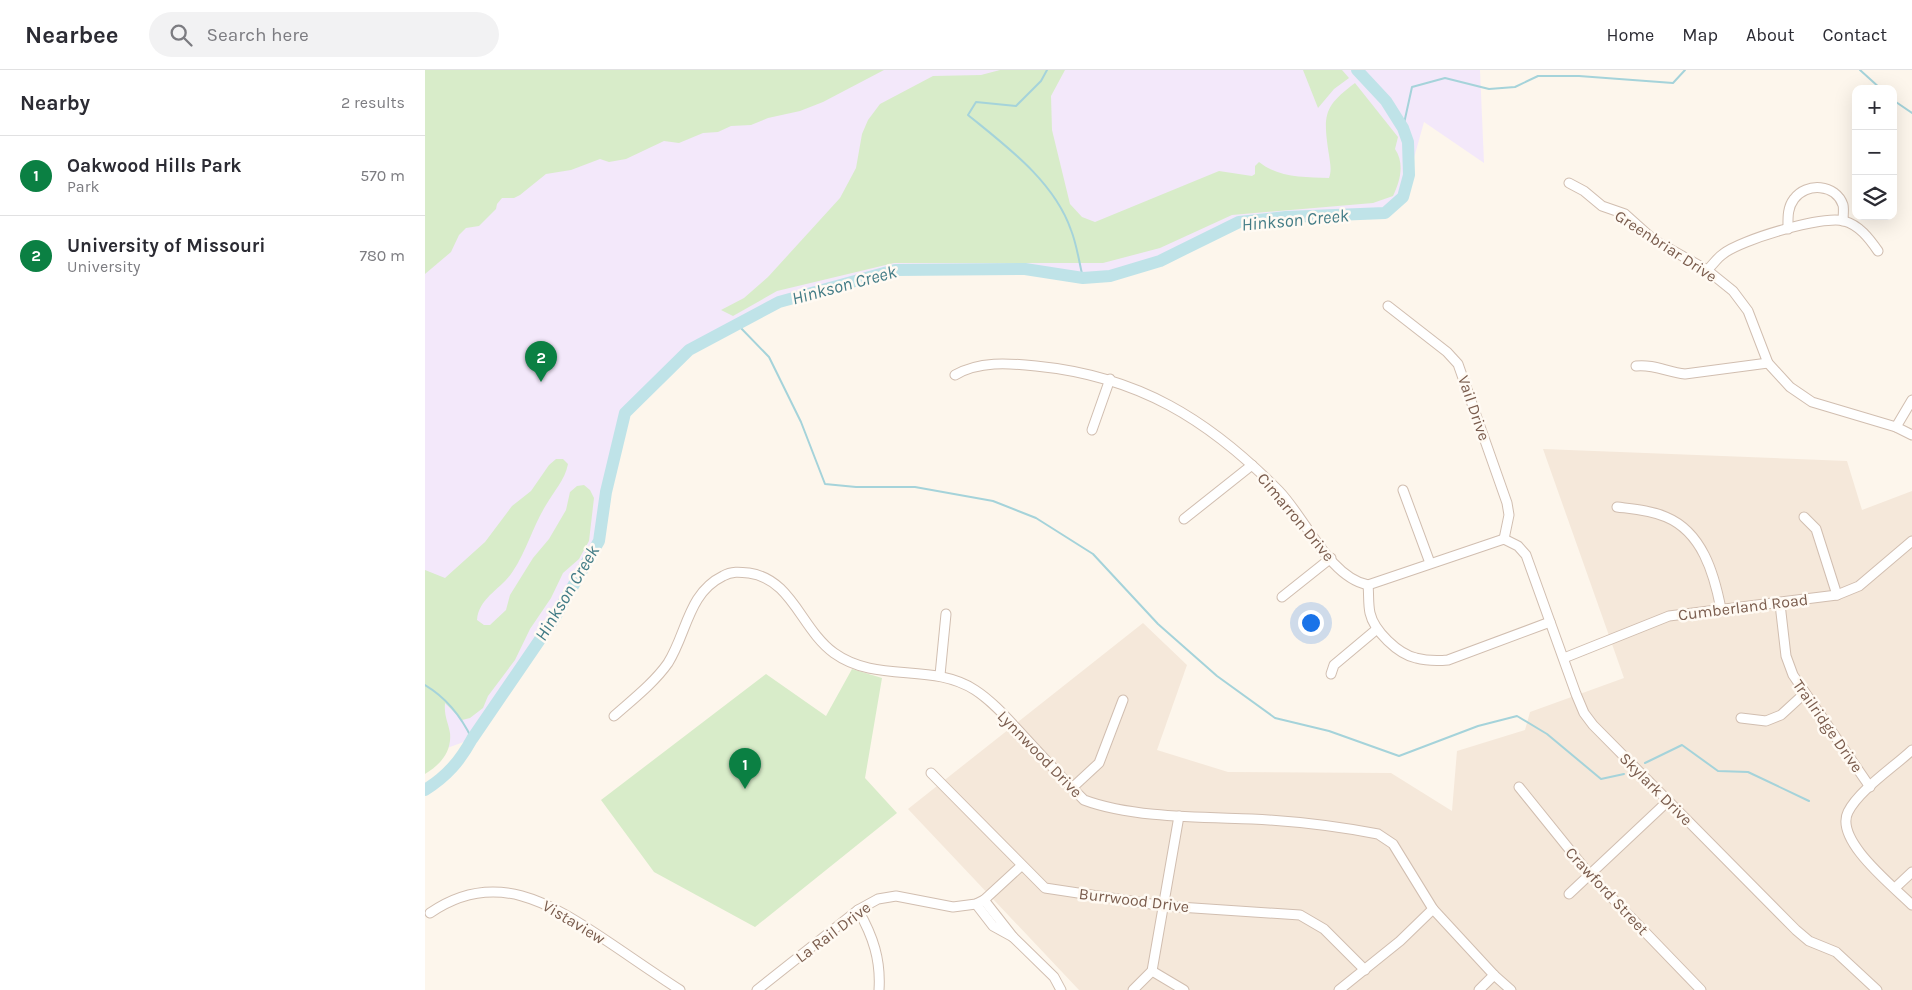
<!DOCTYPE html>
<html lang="en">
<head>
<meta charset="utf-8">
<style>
  :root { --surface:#fff; --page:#f2f2f3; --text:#2b2b33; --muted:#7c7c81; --line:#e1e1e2; --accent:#0b8043 }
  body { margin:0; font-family:Karla,sans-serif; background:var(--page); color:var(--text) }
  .controls { position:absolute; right:15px; top:15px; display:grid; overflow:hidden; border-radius:10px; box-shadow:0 5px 20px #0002 }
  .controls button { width:45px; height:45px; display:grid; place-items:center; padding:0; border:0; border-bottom:1px solid var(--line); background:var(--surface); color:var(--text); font:25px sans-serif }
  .you { position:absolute; left:885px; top:552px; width:18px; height:18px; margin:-12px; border:4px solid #fff; border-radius:50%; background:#1a73e8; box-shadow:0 0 0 8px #1a73e833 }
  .badge { display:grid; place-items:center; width:32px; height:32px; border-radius:50%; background:var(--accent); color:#fff; font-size:16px; font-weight:700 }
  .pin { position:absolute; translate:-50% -41px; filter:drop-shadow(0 1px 2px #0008) }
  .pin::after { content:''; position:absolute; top:26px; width:18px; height:15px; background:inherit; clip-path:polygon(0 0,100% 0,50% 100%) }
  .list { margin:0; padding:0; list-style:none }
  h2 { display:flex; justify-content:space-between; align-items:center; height:65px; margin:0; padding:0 20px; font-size:21px }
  h2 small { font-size:16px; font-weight:400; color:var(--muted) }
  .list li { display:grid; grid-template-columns:32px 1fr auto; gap:15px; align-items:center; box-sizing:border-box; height:80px; padding:0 20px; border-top:1px solid var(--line) }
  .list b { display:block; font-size:19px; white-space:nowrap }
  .list p { margin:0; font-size:16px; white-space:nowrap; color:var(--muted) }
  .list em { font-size:16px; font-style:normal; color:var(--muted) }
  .icon { flex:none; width:28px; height:28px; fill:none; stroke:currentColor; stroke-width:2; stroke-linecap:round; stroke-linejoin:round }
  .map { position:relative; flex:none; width:1487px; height:920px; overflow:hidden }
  header { display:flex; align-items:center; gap:30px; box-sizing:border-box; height:70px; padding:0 25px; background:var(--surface); border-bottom:1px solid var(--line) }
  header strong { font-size:24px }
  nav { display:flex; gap:28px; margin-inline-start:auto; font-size:18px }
  .search { width:350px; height:45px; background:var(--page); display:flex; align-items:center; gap:12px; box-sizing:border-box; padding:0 18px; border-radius:28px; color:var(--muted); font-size:19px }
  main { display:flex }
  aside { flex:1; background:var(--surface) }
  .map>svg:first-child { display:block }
</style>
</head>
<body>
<header>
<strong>Nearbee</strong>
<div class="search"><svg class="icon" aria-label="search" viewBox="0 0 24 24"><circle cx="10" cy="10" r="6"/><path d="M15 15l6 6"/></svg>Search here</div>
<nav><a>Home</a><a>Map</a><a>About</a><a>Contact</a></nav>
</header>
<main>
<aside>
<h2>Nearby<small>2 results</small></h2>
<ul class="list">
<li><span class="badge">1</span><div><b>Oakwood Hills Park</b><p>Park</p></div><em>570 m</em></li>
<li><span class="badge">2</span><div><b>University of Missouri</b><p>University</p></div><em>780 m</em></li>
</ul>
</aside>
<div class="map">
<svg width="1487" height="920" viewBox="0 0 1487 920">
  <rect width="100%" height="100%" fill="#fdf6ec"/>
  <path fill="#f5e8da" d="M 1118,379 L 1422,391 L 1437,440 L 1487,421 L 1487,920 L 654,920 L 483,739 L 718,553 L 762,595 L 732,680 L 803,702 L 966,703 L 1027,741 L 1032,681 L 1100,660 L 1105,642 L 1199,608 Z"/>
  <path fill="#f3e8fa" d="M 0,0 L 1055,0 L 1059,93 L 999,52 L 978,127 L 960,143 L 861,147 L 815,152 L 735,191 L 685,206 L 658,208 L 600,199 L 470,200 L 354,232 L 264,280 L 200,343 L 174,471 L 129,549 L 47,669 L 0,686 Z"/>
  <g fill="#d8ecc9">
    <path d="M 0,0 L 459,0 L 398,32 L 375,41 L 343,48 L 326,55 L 306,56 L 293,62 L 278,63 L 254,73 L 239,71 L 201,89 L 184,92 L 175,89 L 146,100 L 121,104 L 95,125 L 89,128 L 77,128 L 72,134 L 71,139 L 54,156 L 41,158 L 34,165 L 26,182 L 0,204 Z"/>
    <path d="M 575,0 L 640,0 L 626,26 L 627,60 L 645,134 L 657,147 L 670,152 L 794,101 L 827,106 L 830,104 L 830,96 L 834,92 C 854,108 879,107 904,108 C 907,100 905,93 904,85 C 898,45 898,37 930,13 L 973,67 L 970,79 C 980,94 975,111 968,126 L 948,133 L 807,145 L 735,178 L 678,193 L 469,193 L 352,221 L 308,246 L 296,240 L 319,228 L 343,207 L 415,128 L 431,98 L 437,64 L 443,50 L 455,34 L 508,6 L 556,5 Z"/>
    <path d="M 878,0 L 917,0 L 924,8 L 909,19 L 893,38 Z"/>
    <path d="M 131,389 L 138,389 L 143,394 C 140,410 129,421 121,435 C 108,456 102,480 88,501 C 77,519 54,527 52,550 L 59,555 L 65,555 L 81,540 L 85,525 L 108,488 L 124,469 L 141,440 L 145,422 L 152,416 L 159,415 L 165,420 L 169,428 L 164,471 L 154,489 L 138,503 L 126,528 L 105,559 L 90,590 L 63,626 L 58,638 L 45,648 L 37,650 L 20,633 C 19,647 23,651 25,663 C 27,682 15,695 0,704 L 0,500 L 20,508 L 60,472 L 87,436 L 106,421 L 124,395 Z"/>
    <path d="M 427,599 L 457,608 L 440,708 L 472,743 L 330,857 L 229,802 L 176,730 L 341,604 L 401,646 Z"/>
  </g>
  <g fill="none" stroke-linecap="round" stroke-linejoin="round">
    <g stroke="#a5d3da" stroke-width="2">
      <path d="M 622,0 L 616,11 L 591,36 L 551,32 L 543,45 C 581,76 629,111 646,160 C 652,175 654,192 658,208"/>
      <path d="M 1435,0 L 1456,19"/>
      <path d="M 1468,30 L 1487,43"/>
      <path d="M 978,58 L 987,17 L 1020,8 L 1064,19 L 1090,17 L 1113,6 L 1154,6 L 1248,13 L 1260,0"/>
      <path d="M 312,254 L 344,287 L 376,352 L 400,414 L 431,417 L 490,417 L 568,431 L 611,448 L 668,484 L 733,554 L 792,606 L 850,648 L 904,661 L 974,686 L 1053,656 L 1092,646 L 1122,664 L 1176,709 L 1199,704"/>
      <path d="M 0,615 C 22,628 36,646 47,669"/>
      <path d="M 1220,693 L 1257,675 L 1293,701 L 1323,702 L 1384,731"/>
    </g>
    <path stroke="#bfe3e8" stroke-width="12" d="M 0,720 C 22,706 35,691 47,669 L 129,549 L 174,471 L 181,422 L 200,343 L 264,280 L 354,232 L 470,200 L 600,199 L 658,208 L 685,206 L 735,191 L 814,152 L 861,147 L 960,143 L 978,127 L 984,105 L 983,72 L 978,58 L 961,31 L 932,0"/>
    <defs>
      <g id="minor">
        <path d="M 1144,113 L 1159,121 L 1177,136 L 1200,144 L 1229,170 L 1282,200 L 1308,221 L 1323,241 L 1343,293 L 1365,317 L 1387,332 L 1471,357 L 1487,365"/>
        <path d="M 1363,159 C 1363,149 1362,138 1369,129 C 1381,112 1411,114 1418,135 C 1419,139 1418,146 1418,151"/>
        <path d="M 1282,200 C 1288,195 1292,188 1298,184 C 1315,170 1398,145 1419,151 C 1434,155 1444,168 1453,181"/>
        <path d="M 963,236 L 1022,282 L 1033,294 L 1082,433 L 1084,445 L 1079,469"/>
        <path d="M 1211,296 C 1229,294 1242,302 1260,304 L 1343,293"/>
        <path d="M 530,305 C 554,291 583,293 611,296 C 713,306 783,349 854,421 C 881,449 904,507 943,515 L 1079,469"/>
        <path d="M 1471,357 L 1487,330"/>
        <path d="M 667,360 L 685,309"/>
        <path d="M 978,420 L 1005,493"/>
        <path d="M 1192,437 C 1208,439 1225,440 1241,447 C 1277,462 1289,503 1296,539"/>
        <path d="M 1379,447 L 1391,459 L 1412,525"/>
        <path d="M 759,449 L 827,395"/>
        <path d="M 1079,469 L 1093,476 L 1101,485 L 1151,624 L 1159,643 L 1168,655 L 1371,860 L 1384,871 L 1411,882 L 1452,920"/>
        <path d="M 943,515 C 944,524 943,534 945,543 C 949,561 973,584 991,588 C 1002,591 1012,591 1023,590 L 1125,552"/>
        <path d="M 857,527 L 906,488"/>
        <path d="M 1355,534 L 1361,586 L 1368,605 L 1445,717"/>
        <path d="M 1139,588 L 1244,546 L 1412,525 L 1434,516 L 1487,471"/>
        <path d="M 906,604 L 909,595 L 952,559"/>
        <path d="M 515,605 L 521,544"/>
        <path d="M 189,646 C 207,630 229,613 243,593 C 262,563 263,523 298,506 C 307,501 315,502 324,503 C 367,509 376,559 409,583 C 452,614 507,592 550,620 C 567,631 581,647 594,661 C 616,685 637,708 659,730 C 707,748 776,747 827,749 C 869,751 911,756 953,764 L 968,774 L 1008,839 L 1069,905 L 1086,920"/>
        <path d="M 1316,648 L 1341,651 L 1356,645 L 1380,623"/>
        <path d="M 1487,680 C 1469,697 1434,720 1423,742 C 1409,770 1468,816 1487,835"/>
        <path d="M 506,703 L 620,818 L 739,836 L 875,845 L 899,859 L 940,900"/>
        <path d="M 1094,717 L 1165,805 L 1276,920"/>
        <path d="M 647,718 L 674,693 L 698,630"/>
        <path d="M 1470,818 L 1487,802"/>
        <path d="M 1144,824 L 1243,731"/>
        <path d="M 559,830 L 588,867 L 629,907 L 636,920"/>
        <path d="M 551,834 L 568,856 L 588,867"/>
        <path d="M 433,840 C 448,866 456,890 454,920"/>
        <path d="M 5,843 C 70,798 125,833 182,871 C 206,887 230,904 255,920"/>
        <path d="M 727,901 L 759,920"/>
        <path d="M 332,920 L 433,840 L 453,829 L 471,826 L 528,837 L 551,834 L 559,830 L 596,796"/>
        <path d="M 708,920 L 727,901 L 754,746"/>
        <path d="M 914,920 L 975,871 L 1008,839"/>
        <path d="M 1054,920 L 1069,905"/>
      </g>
    </defs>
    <use href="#minor" stroke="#d1beb0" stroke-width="11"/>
    <use href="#minor" stroke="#fff" stroke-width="9"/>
  </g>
  <g text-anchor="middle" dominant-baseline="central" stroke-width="5" stroke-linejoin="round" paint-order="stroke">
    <g font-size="16" fill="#7a5c4d" stroke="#fffaf3">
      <text transform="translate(1241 176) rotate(33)">Greenbriar Drive</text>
      <text transform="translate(1049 338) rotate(71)">Vail Drive</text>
      <text transform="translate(871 447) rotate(50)">Cimarron Drive</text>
      <text transform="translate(1318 537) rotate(-7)">Cumberland Road</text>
      <text transform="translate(1403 656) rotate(55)">Trailridge Drive</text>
      <text transform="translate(615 684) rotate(46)">Lynnwood Drive</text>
      <text transform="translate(1231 719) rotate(45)">Skylark Drive</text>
      <text transform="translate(1182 821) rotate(47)">Crawford Street</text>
      <text transform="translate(709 830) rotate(7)">Burrwood Drive</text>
      <text transform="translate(149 852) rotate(31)">Vistaview</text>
      <text transform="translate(408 862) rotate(-37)">La Rail Drive</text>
    </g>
    <g font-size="18" font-style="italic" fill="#437c86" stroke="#fffaf3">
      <text transform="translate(870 150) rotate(-5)">Hinkson Creek</text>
      <text transform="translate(419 215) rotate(-15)">Hinkson Creek</text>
      <text transform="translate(142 523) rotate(-59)">Hinkson Creek</text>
    </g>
  </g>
</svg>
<div class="controls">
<button>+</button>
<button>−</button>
<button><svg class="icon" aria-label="layers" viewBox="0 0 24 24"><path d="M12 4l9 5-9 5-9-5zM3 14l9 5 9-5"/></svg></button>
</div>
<div class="you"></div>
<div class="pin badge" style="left:320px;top:719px">1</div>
<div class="pin badge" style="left:116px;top:312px">2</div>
</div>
</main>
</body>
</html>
